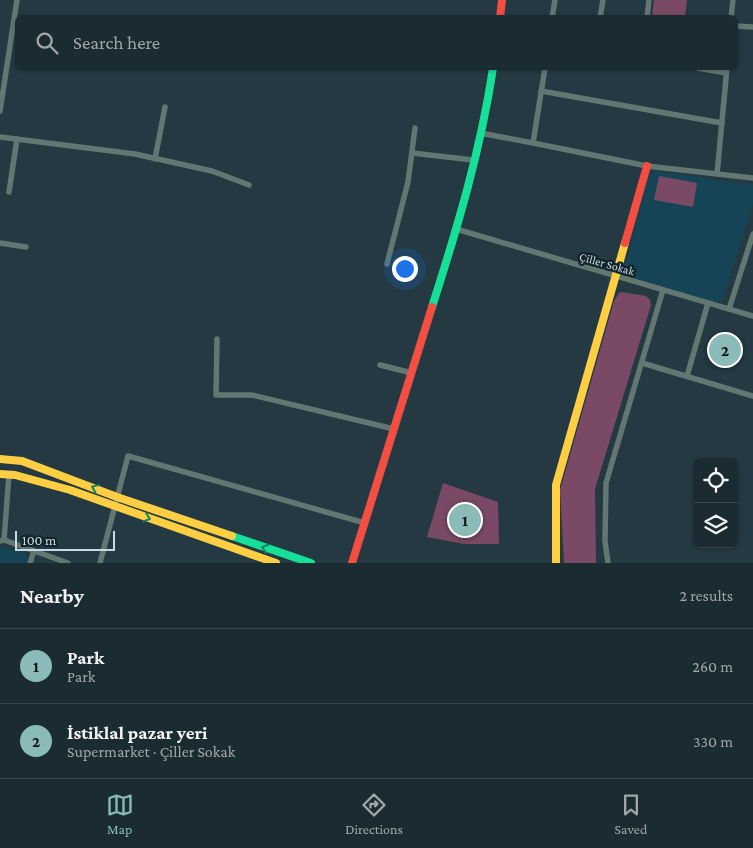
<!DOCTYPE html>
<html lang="en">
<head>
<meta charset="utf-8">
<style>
  :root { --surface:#1b2b32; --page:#24333a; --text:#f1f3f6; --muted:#a0a7ac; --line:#39474d; --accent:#8bbbb9 }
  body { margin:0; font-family:"Crimson Pro",serif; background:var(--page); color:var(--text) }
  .controls { position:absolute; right:15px; bottom:15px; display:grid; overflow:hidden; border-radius:8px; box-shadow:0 1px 4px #0004 }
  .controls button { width:45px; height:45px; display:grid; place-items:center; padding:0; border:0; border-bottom:1px solid var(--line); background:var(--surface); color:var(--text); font:25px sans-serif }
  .scale { position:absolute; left:15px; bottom:12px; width:100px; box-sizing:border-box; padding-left:5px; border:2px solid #c6dbe5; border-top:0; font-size:14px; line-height:18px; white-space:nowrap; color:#c6dbe5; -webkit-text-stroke:4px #13232a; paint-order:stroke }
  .you { position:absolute; left:404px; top:268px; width:18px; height:18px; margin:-12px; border:4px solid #fff; border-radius:50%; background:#1a73e8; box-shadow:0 0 0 8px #1a73e833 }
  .badge { display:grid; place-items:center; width:32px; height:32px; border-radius:50%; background:var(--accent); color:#111; font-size:16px; font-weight:700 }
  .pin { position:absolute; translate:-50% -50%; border:2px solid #fff; box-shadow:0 1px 5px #0006 }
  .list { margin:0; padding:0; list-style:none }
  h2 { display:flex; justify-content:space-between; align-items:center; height:65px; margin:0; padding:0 20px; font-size:21px }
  h2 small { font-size:16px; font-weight:400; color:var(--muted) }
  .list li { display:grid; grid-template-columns:32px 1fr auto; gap:15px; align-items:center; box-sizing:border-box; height:75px; padding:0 20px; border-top:1px solid var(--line) }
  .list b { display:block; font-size:19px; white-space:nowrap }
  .list p { margin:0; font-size:16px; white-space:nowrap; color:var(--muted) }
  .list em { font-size:16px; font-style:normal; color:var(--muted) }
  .icon { flex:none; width:28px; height:28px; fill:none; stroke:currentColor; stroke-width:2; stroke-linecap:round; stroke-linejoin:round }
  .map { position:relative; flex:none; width:753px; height:563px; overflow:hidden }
  .search { position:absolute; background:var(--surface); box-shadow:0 1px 4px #0004; left:15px; right:15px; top:15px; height:55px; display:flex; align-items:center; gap:12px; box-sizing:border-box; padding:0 18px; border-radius:8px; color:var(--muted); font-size:19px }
  .sheet { height:215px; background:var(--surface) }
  nav { display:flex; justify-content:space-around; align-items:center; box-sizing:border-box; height:70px; border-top:1px solid var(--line); background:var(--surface); font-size:14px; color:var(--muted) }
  nav a { display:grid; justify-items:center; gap:2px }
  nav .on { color:var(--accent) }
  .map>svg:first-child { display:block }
</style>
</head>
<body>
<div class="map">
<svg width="753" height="563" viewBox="0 0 753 563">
  <rect width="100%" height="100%" fill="#243942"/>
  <g fill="#154457">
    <path d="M 655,171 L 753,185 L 753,204 L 723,299 L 716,303 L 626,276 L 624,270 L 649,174 Z"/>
    <path d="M 0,546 L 25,553 L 27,559 L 26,563 L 0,563 Z"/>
  </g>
  <g fill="#7a4965">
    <path d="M 654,0 L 687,0 L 685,17 L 652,17 Z"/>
    <path d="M 659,176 L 697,183 L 693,207 L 654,200 Z"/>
    <path d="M 622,292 L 646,296 L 650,300 L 651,305 L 595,489 L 596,563 L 564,563 L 560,490 L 614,301 L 619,293 Z"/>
    <path d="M 443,483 L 498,502 L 499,544 L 464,544 L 427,537 Z"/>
  </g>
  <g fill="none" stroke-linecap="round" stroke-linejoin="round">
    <g stroke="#637772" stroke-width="5.5">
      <path d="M 552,18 L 555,0"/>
      <path d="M 600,18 L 603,0"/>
      <path d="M 647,18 L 649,0"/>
      <path d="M 731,18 L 733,0"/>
      <path d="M 736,26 L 753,27"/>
      <path d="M 698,68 L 726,73"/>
      <path d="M 541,91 L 722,123"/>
      <path d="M 0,111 L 17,0"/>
      <path d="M 480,133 L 533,143 L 545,68"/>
      <path d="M 0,137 L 135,154 L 212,171 L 249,185"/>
      <path d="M 533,143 L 647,166 L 753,178"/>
      <path d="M 412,153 L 473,160"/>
      <path d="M 155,159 L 165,107"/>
      <path d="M 717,174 L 727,68"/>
      <path d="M 9,192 L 17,139"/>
      <path d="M 456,229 L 753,316"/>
      <path d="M 0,243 L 26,247"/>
      <path d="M 387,264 L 408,182 L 415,128"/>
      <path d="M 729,309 L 753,234"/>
      <path d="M 217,339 L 216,395 L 252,395 L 394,429"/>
      <path d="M 642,363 L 753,396"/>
      <path d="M 380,365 L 412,373"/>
      <path d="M 687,376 L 708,303"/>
      <path d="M 4,540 L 9,474"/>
      <path d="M 0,541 L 4,540 L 68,563"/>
      <path d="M 30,563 L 34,551"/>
      <path d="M 100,563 L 128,456 L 365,523"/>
      <path d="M 608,563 L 605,541 L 606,483 L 663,290"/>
    </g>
    <g stroke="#16e098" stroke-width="8">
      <path d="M 432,307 C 457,229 481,149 493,68"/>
      <path d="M 232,536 L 311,563"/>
    </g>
    <g stroke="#ffcf43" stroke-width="8">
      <path d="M 0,459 L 22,461 L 117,497 L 232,536"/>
      <path d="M 0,474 L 15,475 L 70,490 L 276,563"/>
      <path d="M 556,563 L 556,485 L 625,243"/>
    </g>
    <g stroke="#f24e42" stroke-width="8">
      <path d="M 500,18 L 502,0"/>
      <path d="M 625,243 L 647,166"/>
      <path d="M 352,563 L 432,307"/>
    </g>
  </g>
  <defs><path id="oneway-chevron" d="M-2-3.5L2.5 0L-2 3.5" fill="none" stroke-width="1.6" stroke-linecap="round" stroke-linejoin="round" transform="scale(1.25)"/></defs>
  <g stroke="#148261">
    <use href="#oneway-chevron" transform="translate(95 488) rotate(-158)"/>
    <use href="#oneway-chevron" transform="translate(147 518) rotate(19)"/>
    <use href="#oneway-chevron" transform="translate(265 548) rotate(-162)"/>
  </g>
  <g text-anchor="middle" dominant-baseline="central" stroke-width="4.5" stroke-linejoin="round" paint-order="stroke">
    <g font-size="12" fill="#c6dbe5" stroke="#13232a">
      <text transform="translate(607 264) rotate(16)">Çiller Sokak</text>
    </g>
  </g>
</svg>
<div class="controls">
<button><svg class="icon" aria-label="locate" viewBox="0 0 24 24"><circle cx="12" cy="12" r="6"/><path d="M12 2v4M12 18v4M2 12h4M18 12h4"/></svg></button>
<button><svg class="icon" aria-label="layers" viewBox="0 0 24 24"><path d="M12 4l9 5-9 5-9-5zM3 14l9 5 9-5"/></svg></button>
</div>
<div class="scale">100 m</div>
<div class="you"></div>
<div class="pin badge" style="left:465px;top:520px">1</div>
<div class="pin badge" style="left:725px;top:350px">2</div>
<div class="search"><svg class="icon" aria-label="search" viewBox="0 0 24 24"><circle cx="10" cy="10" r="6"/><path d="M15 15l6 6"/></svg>Search here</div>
</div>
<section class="sheet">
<h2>Nearby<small>2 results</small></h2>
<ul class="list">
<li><span class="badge">1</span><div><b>Park</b><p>Park</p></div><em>260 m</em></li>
<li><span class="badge">2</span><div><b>İstiklal pazar yeri</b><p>Supermarket · Çiller Sokak</p></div><em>330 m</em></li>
</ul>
</section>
<nav>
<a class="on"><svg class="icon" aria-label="map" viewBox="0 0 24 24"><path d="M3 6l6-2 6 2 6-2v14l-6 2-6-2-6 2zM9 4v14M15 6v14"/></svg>Map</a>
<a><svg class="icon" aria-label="directions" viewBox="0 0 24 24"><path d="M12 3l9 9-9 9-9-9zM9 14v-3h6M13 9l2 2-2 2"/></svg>Directions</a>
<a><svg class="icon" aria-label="saved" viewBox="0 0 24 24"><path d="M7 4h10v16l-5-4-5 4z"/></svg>Saved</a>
</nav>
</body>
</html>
